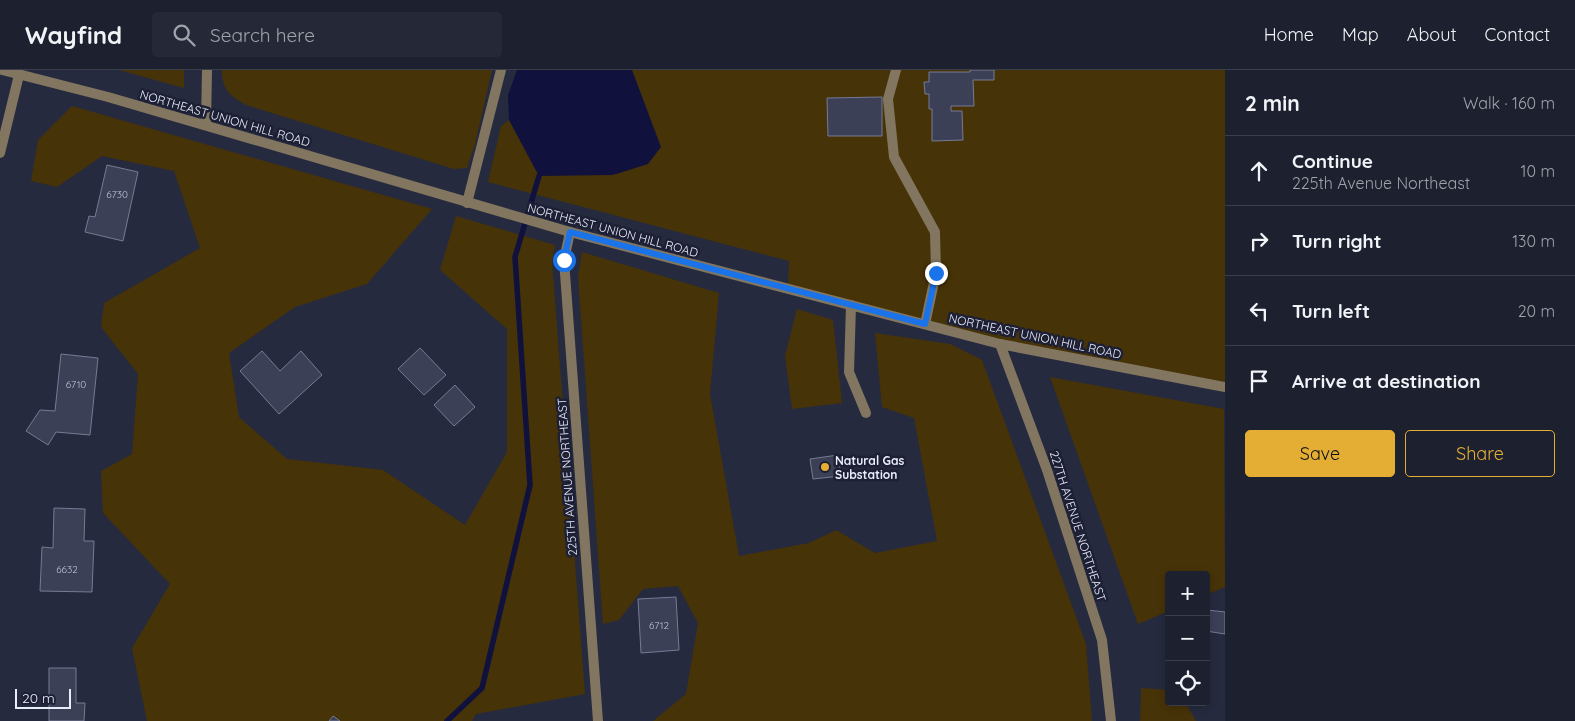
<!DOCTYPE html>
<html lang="en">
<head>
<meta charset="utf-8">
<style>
  :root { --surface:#1c202f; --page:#252837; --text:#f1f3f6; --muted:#a0a3aa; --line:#3a3e4b; --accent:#e4ae35 }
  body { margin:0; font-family:Quicksand,sans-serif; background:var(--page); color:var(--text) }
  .controls { position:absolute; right:15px; bottom:15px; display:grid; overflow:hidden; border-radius:5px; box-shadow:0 2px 8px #0003 }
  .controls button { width:45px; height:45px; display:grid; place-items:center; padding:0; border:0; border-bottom:1px solid var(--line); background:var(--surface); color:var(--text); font:25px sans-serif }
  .scale { position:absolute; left:15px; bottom:12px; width:56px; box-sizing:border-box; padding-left:5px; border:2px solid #e9edfb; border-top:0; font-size:14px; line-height:18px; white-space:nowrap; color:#e9edfb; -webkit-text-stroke:4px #1d2035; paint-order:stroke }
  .stop { position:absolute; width:15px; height:15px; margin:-11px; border:4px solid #1a73e8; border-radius:50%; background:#fff }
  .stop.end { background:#1a73e8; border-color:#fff; box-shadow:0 1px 5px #0008 }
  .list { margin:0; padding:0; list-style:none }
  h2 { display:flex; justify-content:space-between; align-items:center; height:65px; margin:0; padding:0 20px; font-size:21px }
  h2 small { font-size:16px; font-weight:400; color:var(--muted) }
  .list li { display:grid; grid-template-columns:32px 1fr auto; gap:15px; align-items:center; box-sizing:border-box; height:70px; padding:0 20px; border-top:1px solid var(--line) }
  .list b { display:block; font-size:19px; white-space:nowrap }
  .list p { margin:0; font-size:16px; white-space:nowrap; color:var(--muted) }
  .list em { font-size:16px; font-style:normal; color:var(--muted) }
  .actions { display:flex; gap:10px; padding:15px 20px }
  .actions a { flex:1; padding:11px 0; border:1px solid var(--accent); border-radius:5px; text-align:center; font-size:18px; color:var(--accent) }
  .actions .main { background:var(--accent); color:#111 }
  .icon { flex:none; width:28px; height:28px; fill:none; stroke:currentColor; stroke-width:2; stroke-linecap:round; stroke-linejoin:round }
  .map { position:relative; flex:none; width:1225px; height:651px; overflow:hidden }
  header { display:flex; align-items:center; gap:30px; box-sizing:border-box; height:70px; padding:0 25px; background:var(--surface); border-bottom:1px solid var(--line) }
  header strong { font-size:24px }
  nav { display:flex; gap:28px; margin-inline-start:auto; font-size:18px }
  .search { width:350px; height:45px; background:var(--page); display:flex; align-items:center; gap:12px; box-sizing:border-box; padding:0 18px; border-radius:5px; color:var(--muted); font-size:19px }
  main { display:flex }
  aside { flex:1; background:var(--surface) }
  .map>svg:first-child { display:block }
</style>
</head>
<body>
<header>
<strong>Wayfind</strong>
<div class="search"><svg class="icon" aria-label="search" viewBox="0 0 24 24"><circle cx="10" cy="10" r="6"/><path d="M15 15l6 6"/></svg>Search here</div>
<nav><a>Home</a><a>Map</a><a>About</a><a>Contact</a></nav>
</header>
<main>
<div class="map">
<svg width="1225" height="651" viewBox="0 0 1225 651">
  <rect width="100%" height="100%" fill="#262a3f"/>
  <g fill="#473308">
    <path d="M 119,0 L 184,0 L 184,18 Z"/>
    <path d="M 222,0 L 492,0 L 475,74 L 467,98 L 454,99 L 246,35 C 230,26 222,20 222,0 Z"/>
    <path d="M 632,0 L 793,0 L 792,29 L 793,0 L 1225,0 L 1225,317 L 1000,274 L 788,219 L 789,191 L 488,112 L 501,56 L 509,50 L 539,106 L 640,22 Z"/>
    <path d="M 72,36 L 432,139 L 367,214 L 295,237 L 229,283 L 239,347 L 287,389 L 383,400 L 465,455 L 507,382 L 507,259 L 440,200 L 456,146 L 555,175 L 552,192 L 585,624 L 476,644 L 472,651 L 147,651 L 132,578 L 170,514 L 103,443 L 101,401 L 132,384 L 138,304 L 101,257 L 104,233 L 200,178 L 174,101 L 102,86 L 57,117 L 31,111 L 38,70 Z"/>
    <path d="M 582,182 L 719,223 L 710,324 L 739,486 L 809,473 L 836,460 L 875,483 L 937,471 L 914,348 L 882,337 L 875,263 L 950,274 L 982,290 L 1086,574 L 1092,651 L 653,651 L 686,624 L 698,553 L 678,516 L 643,519 L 619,550 L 603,554 L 578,207 Z"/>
    <path d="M 797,239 L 833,250 L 842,333 L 792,339 L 785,286 Z"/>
    <path d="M 1050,307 L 1224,339 L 1225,517 L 1206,525 L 1206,505 L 1169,505 L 1169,541 L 1138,554 Z"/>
    <path d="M 1141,618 L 1169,620 L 1169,632 L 1185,632 L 1196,651 L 1140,651 Z"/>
  </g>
  <path fill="#10113c" d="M 517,0 L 632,0 L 661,77 L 648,94 L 613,105 L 539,106 L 509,50 L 508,25 Z"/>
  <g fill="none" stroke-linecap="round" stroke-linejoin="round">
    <path stroke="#10113c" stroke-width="5.5" d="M 447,651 L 482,618 L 530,415 L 515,187 L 539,106"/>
  </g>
  <g fill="#3c4057" stroke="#767b94">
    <path d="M 970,0 L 994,0 L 994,10 L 973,10 L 974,36 L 951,36 L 951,41 L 962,41 L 963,70 L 932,71 L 932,39 L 929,39 L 929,24 L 925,24 L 924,12 L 929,12 L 929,2 L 970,2 Z"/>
    <path d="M 882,27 L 882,66 L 828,66 L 827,28 Z"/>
    <path d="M 107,95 L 138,102 L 123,171 L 85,162 L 89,146 L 95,147 Z"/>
    <path d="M 420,278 L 446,305 L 424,325 L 398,299 Z"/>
    <path d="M 262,281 L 280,301 L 301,281 L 322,305 L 279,344 L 240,301 Z"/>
    <path d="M 61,284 L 98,288 L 90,365 L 56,362 L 48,375 L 26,361 L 40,340 L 55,341 Z"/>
    <path d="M 455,315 L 475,337 L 454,356 L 434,335 Z"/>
    <path d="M 838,385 L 841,406 L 813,409 L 810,389 Z"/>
    <path d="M 54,438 L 85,439 L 84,471 L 94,471 L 92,522 L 40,521 L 42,477 L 53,478 Z"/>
    <path d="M 676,527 L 679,580 L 641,583 L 638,529 Z"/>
    <path d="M 1207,540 L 1225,542 L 1225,564 L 1206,561 Z"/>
    <path d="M 49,598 L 76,598 L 76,633 L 85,633 L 84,651 L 49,651 Z"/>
    <path d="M 333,646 L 340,651 L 329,651 Z"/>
  </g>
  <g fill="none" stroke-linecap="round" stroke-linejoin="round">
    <g stroke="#827660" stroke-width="10">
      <path d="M 896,0 L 888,29 L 894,87 L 935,162 L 936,203 L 925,254"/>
      <path d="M 467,133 L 501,0"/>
      <path d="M 851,235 L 849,302 L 866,343"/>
    </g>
    <g stroke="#827660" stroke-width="10">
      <path d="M 206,55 L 207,0"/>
      <path d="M 0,83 L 19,5"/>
      <path d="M 570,162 L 564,190 L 598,651"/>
      <path d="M 1000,274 L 1047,400 L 1102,570 L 1111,651"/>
    </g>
    <path stroke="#827660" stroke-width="10" d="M 2,0 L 108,27 L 570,162 L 1000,274 L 1225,317"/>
  </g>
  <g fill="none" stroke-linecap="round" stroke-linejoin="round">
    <path stroke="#1a73e8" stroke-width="6" d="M 564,190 L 570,162 L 925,254 L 936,203"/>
  </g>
  <circle fill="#e4ae35" stroke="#1d2035" stroke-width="2" cx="825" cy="397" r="5"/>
  <g text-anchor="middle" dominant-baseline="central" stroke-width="5" stroke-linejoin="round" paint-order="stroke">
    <g font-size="10" fill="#bec2d2">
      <text x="117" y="124">6730</text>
      <text x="76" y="314">6710</text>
      <text x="67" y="499">6632</text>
      <text x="659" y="555">6712</text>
    </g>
    <g font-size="12" fill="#e9edfb" stroke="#1d2035">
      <text transform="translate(225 48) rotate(16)">NORTHEAST UNION HILL ROAD</text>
      <text transform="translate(613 160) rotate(15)">NORTHEAST UNION HILL ROAD</text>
      <text transform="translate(1035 266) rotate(12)">NORTHEAST UNION HILL ROAD</text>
      <text transform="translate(567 407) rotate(-94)">225TH AVENUE NORTHEAST</text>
      <text transform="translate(1078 456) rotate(72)">227TH AVENUE NORTHEAST</text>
    </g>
    <g font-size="12" font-weight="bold" fill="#e9edfb" stroke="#1d2035" text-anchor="start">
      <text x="835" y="390">Natural Gas<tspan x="835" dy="14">Substation</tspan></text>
    </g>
  </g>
</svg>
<div class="controls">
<button>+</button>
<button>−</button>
<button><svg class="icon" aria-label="locate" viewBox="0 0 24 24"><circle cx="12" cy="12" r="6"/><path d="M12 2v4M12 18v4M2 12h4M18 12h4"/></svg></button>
</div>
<div class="scale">20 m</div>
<div class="stop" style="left:564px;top:190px"></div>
<div class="stop end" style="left:936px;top:203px"></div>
</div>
<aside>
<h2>2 min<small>Walk · 160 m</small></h2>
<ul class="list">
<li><svg class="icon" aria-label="ahead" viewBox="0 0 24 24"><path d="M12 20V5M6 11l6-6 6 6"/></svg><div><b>Continue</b><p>225th Avenue Northeast</p></div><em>10 m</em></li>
<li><svg class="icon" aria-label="right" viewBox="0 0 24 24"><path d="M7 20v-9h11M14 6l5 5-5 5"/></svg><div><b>Turn right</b></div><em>130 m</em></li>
<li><svg class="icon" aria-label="left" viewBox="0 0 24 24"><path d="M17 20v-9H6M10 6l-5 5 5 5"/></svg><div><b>Turn left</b></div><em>20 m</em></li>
<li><svg class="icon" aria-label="arrive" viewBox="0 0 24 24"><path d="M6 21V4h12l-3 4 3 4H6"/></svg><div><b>Arrive at destination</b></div></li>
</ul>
<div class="actions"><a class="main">Save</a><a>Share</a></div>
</aside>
</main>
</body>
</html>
